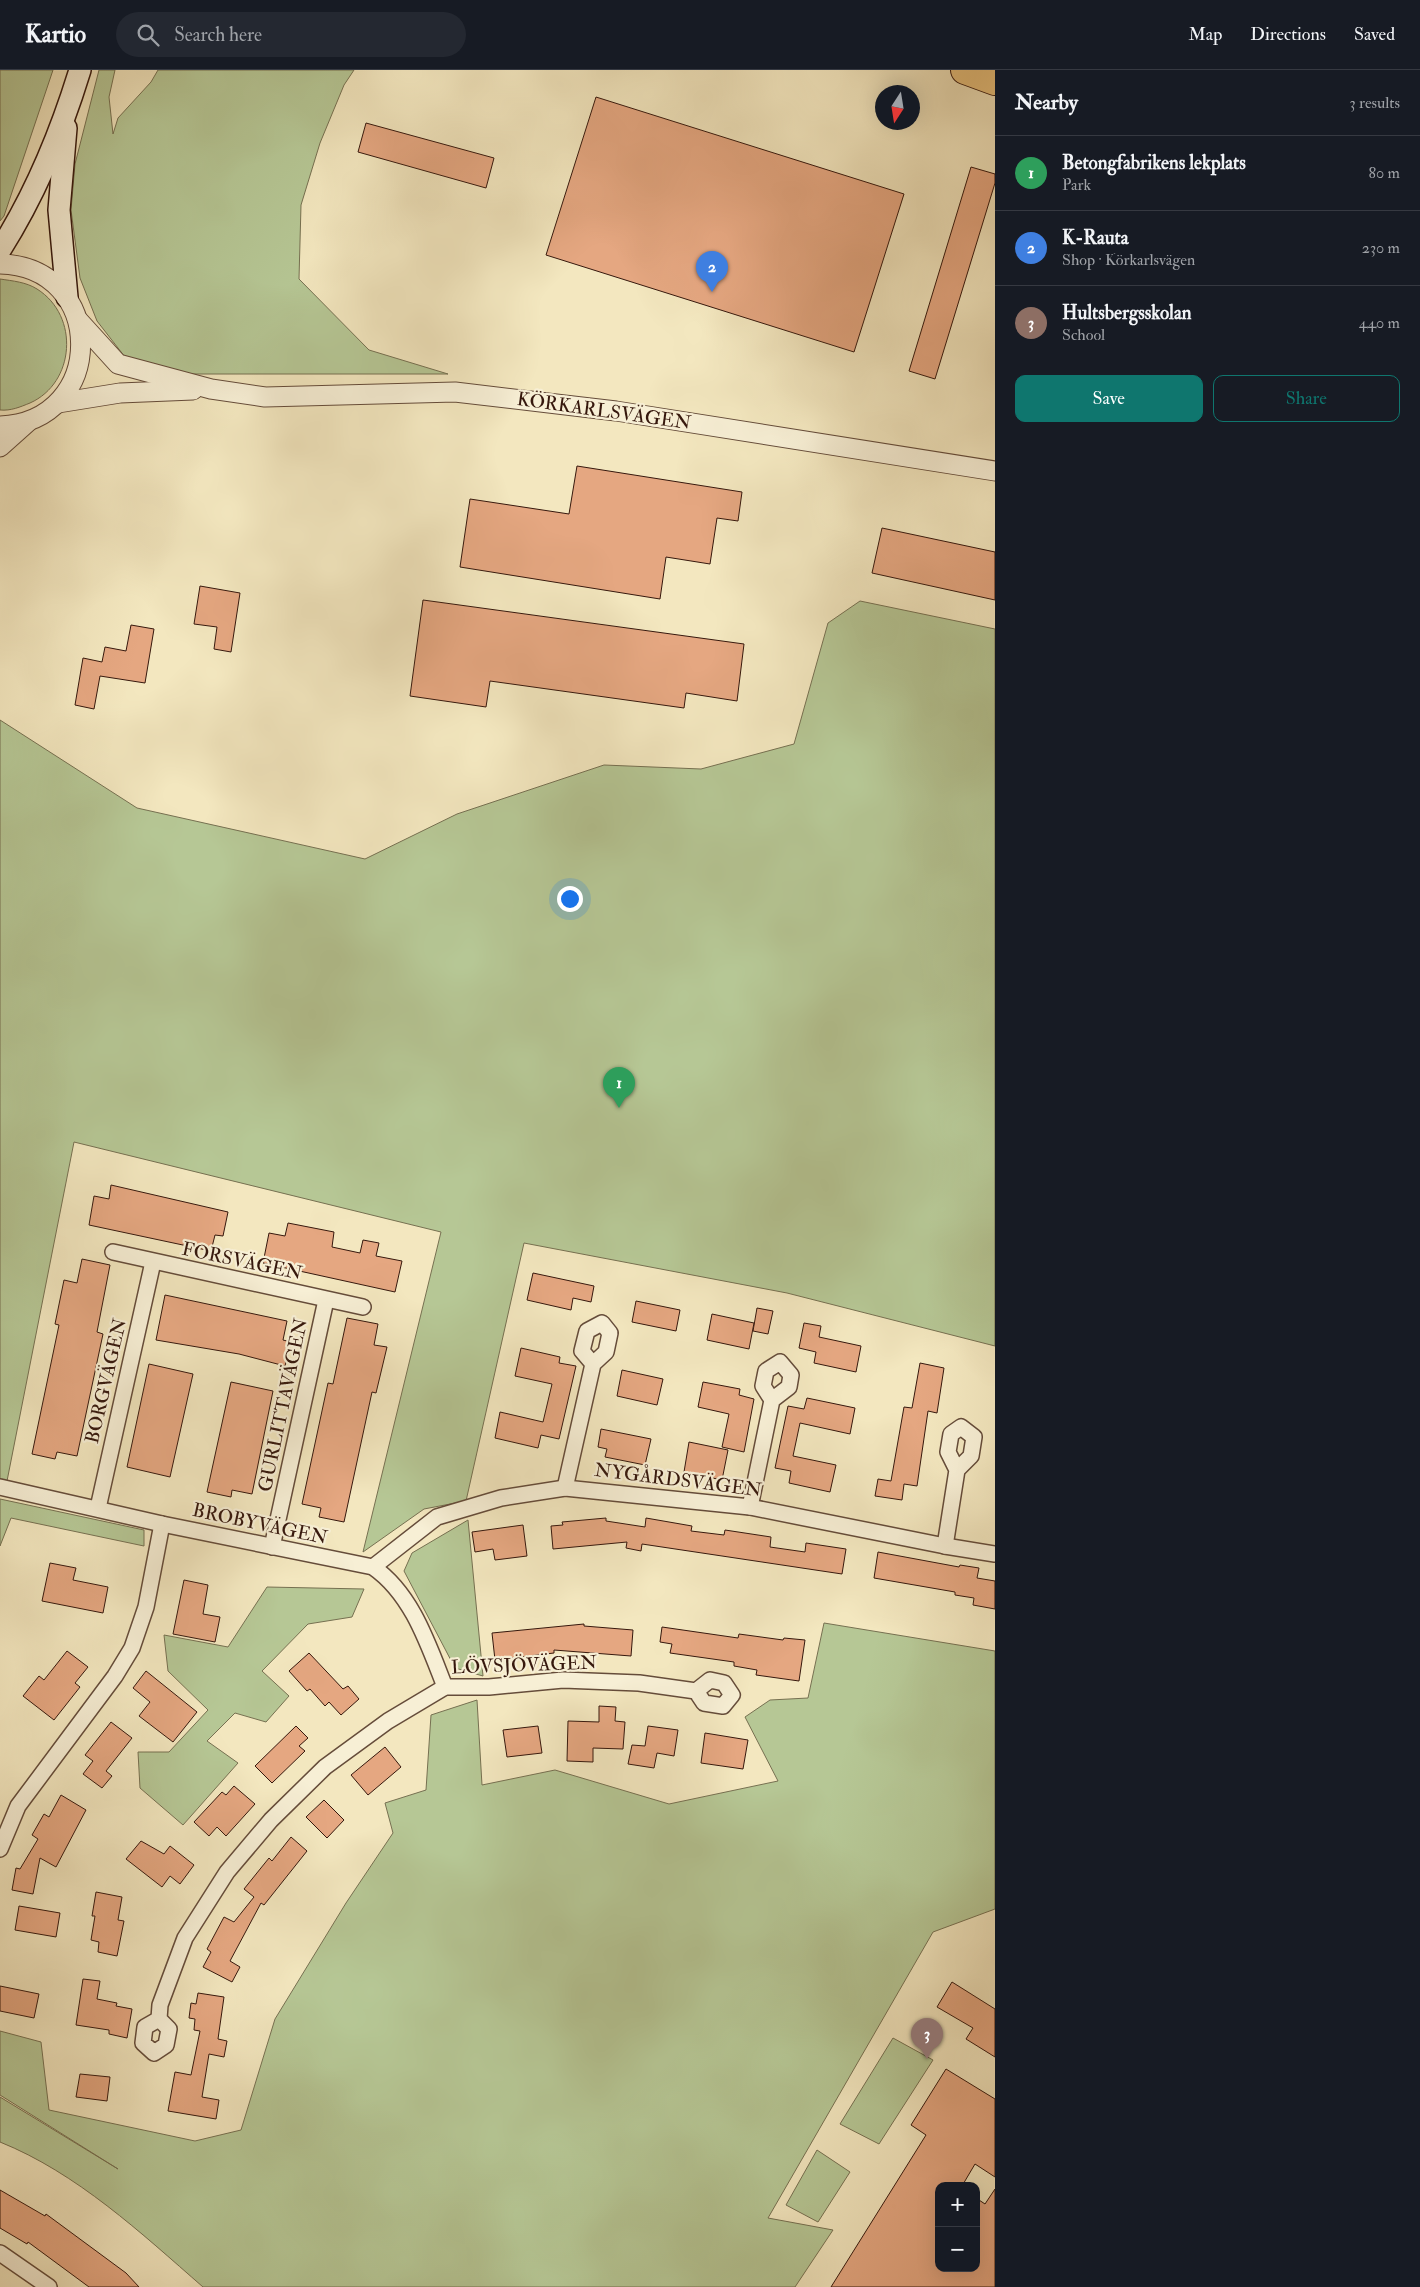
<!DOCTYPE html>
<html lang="en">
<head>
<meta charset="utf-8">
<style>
  :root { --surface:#171b24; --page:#242831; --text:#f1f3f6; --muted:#9ea1a6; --line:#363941; --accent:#0f766e }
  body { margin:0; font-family:"IM FELL Double Pica",serif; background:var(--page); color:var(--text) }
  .controls { position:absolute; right:15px; bottom:15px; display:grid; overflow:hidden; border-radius:10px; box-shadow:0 5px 20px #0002 }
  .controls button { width:45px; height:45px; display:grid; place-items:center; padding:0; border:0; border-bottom:1px solid var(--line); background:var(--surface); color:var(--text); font:25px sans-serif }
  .compass { position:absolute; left:875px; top:15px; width:45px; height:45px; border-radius:50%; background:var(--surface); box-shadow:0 5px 20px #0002; rotate:192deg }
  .you { position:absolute; left:569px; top:828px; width:18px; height:18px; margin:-12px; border:4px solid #fff; border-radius:50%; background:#1a73e8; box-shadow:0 0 0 8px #1a73e833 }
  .badge { display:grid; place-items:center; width:32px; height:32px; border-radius:50%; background:var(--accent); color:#fff; font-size:16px; font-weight:700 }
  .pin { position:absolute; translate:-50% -41px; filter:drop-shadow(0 1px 2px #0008) }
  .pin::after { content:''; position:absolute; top:26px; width:18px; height:15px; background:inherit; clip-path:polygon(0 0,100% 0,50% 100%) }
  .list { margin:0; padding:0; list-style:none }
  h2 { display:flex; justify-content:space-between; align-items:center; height:65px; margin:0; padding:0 20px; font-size:21px }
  h2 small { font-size:16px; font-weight:400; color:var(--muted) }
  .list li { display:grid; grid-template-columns:32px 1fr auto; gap:15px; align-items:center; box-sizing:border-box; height:75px; padding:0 20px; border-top:1px solid var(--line) }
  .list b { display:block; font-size:19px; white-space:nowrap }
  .list p { margin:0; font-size:16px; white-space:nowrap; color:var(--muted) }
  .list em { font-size:16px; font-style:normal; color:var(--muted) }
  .actions { display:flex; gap:10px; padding:15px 20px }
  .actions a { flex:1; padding:11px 0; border:1px solid var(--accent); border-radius:10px; text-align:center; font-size:18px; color:var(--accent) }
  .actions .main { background:var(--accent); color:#fff }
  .icon { flex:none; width:28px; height:28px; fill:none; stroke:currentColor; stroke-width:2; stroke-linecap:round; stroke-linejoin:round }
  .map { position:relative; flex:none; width:995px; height:2217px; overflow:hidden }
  header { display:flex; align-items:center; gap:30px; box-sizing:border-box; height:70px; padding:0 25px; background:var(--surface); border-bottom:1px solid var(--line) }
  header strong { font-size:24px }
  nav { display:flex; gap:28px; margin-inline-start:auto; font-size:18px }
  .search { width:350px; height:45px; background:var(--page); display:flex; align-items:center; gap:12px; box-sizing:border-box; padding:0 18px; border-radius:28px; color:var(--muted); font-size:19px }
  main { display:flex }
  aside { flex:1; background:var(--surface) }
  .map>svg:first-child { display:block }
</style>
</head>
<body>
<header>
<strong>Kartio</strong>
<div class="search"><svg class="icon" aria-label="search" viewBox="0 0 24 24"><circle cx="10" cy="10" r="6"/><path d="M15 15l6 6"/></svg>Search here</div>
<nav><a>Map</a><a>Directions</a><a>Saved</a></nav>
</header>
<main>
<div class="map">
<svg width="995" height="2217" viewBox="0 0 995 2217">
  <rect width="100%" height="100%" fill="#f3e7bf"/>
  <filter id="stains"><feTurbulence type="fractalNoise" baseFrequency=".004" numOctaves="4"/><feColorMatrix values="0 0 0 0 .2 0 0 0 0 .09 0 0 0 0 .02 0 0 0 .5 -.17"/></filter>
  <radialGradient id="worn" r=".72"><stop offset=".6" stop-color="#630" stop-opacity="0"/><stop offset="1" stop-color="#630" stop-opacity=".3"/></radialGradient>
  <g fill="#b6c795" stroke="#767051">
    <path d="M 0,0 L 53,0 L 4,146 L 0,151 Z"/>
    <path d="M 99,0 L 115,0 L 109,27 L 113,64 L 118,48 L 151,12 L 158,0 L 354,0 L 344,15 L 320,73 L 301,135 L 299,209 L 369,280 L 448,304 L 186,304 L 125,287 L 97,251 L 80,208 L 71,140 L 75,94 Z"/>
    <path d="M 0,209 C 13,211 26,212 37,219 C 80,246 75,313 30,333 C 20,337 11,341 0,340 Z"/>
    <path d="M 860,531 L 995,559 L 995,1276 L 787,1223 L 524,1173 L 466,1431 L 424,1439 L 363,1482 L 441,1162 L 74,1072 L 7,1411 L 0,1410 L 0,650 L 137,738 L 365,789 L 457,744 L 604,695 L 701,699 L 794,674 L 828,553 Z"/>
    <path d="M 0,1429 L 144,1460 L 144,1476 L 11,1448 L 0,1476 Z"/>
    <path d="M 468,1450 L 483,1606 L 455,1598 L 404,1501 L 412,1483 Z"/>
    <path d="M 267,1517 L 364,1519 L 352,1547 L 308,1554 L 262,1601 L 289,1626 L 266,1652 L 235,1643 L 207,1671 L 238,1693 L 183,1755 L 140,1718 L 138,1682 L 169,1682 L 208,1640 L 168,1601 L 164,1565 L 228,1577 Z"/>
    <path d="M 824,1553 L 995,1581 L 995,1839 L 933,1862 L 768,2148 L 833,2160 L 795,2217 L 203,2217 C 141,2163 77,2103 0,2072 L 0,2027 L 118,2099 L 0,2025 L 0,1961 L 41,1972 L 49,2040 L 195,2071 L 241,2060 L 275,1949 L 346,1833 L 393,1763 L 385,1733 L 426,1720 L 431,1645 L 477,1630 L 482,1715 L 555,1700 L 669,1734 L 778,1711 L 745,1647 L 770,1630 L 808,1628 Z"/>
    <path d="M 893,1968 L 933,1990 L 879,2074 L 840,2054 Z"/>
    <path d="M 817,2080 L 850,2102 L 818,2152 L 786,2135 Z"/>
  </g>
  <g fill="#e5a781" stroke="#36180d">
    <path d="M 596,27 L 904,124 L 854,282 L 546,185 Z"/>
    <path d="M 366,53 L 494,88 L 486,118 L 358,82 Z"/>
    <path d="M 971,97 L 995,104 L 995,113 L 935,309 L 909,301 Z"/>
    <path d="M 577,396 L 742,422 L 738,451 L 717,448 L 710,494 L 666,487 L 660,529 L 460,497 L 470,429 L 569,444 Z"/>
    <path d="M 882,458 L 995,482 L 995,530 L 872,503 Z"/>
    <path d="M 200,516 L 240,523 L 231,582 L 214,579 L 217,557 L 194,554 Z"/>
    <path d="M 423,530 L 744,574 L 737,631 L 686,623 L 684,638 L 490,611 L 486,637 L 410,626 Z"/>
    <path d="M 131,555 L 154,559 L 145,613 L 100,606 L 94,639 L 75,635 L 83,588 L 102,592 L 105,577 L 126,581 Z"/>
    <path d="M 111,1115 L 228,1142 L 223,1166 L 215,1165 L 211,1181 L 89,1155 L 94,1126 L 109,1129 Z"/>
    <path d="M 288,1153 L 334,1162 L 332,1177 L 360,1183 L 363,1170 L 379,1173 L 376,1186 L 402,1191 L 395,1222 L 263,1193 L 269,1163 L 285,1166 Z"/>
    <path d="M 82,1189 L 110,1195 L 97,1262 L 103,1264 L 77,1386 L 57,1382 L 55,1389 L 32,1384 L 59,1255 L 55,1254 L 64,1210 L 77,1213 Z"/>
    <path d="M 533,1203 L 594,1216 L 591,1232 L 573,1228 L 571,1240 L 527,1230 Z"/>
    <path d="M 165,1225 L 287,1251 L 283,1270 L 291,1272 L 285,1296 L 239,1284 L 156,1270 Z"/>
    <path d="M 636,1231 L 680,1240 L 676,1261 L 632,1252 Z"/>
    <path d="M 757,1238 L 773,1241 L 768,1264 L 753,1261 Z"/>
    <path d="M 712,1244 L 754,1253 L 749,1279 L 707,1270 Z"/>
    <path d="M 347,1248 L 378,1254 L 374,1275 L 387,1277 L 376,1323 L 372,1322 L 344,1452 L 319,1447 L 321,1438 L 302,1434 L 328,1313 L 333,1314 Z"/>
    <path d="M 804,1253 L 821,1256 L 819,1267 L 861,1276 L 856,1302 L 814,1293 L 816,1282 L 799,1278 Z"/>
    <path d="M 521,1278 L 560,1287 L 559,1293 L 576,1296 L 559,1369 L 541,1365 L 538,1378 L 495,1368 L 500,1342 L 543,1352 L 552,1314 L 515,1306 Z"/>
    <path d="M 920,1293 L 944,1298 L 937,1343 L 928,1341 L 917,1416 L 904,1414 L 902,1430 L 875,1426 L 878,1409 L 891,1411 L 904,1337 L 912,1338 Z"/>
    <path d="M 149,1294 L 193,1304 L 170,1407 L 127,1397 Z"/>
    <path d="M 622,1300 L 663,1309 L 657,1335 L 617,1326 Z"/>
    <path d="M 231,1312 L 273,1321 L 252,1424 L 232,1420 L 231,1427 L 207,1422 Z"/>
    <path d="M 703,1312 L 740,1319 L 739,1325 L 754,1329 L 744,1382 L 722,1377 L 729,1344 L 698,1337 Z"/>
    <path d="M 807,1328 L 855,1338 L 850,1364 L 800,1353 L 793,1386 L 836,1395 L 830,1422 L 789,1413 L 791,1401 L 775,1398 L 788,1336 L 804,1339 Z"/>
    <path d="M 601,1359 L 651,1369 L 645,1395 L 605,1387 L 607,1379 L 598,1377 Z"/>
    <path d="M 689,1372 L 728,1380 L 722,1410 L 684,1402 Z"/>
    <path d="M 606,1448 L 606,1451 L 645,1457 L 646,1448 L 692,1456 L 691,1461 L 724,1465 L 725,1460 L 771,1467 L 770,1477 L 805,1482 L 806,1473 L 846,1479 L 842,1504 L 642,1474 L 641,1481 L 626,1478 L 627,1472 L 553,1479 L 551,1456 L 563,1455 L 562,1452 Z"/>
    <path d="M 523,1455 L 527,1486 L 495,1490 L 493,1479 L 475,1482 L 472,1462 Z"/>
    <path d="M 878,1482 L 959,1497 L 960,1495 L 979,1498 L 977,1508 L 995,1511 L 995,1539 L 973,1535 L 974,1528 L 955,1525 L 955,1522 L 874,1508 Z"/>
    <path d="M 50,1493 L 76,1498 L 73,1510 L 108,1517 L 103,1543 L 42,1531 Z"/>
    <path d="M 184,1510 L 208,1515 L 203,1544 L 220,1547 L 215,1572 L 173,1564 Z"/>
    <path d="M 584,1554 L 584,1556 L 633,1560 L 631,1586 L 554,1580 L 554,1583 L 495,1590 L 492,1563 Z"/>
    <path d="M 662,1557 L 738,1568 L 739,1564 L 783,1570 L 784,1568 L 805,1570 L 799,1611 L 756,1605 L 757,1600 L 734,1596 L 734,1592 L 670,1583 L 672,1574 L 660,1572 Z"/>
    <path d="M 67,1581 L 88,1597 L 75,1613 L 80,1617 L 54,1650 L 23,1626 L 39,1606 L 44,1610 Z"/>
    <path d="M 309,1583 L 343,1619 L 348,1616 L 359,1629 L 341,1645 L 329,1632 L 325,1636 L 310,1619 L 307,1621 L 289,1601 Z"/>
    <path d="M 146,1601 L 197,1642 L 173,1672 L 139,1646 L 150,1632 L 133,1618 Z"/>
    <path d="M 599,1636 L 616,1637 L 615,1651 L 625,1652 L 623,1679 L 593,1678 L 593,1692 L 567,1691 L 568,1651 L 599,1652 Z"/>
    <path d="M 111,1652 L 132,1668 L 106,1701 L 112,1706 L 102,1718 L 83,1704 L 93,1691 L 85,1685 Z"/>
    <path d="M 296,1656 L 308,1668 L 299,1676 L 305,1681 L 272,1713 L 255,1696 Z"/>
    <path d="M 538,1656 L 542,1683 L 507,1687 L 503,1660 Z"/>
    <path d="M 648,1656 L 678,1660 L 674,1686 L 657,1683 L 654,1698 L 628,1694 L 632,1675 L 645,1676 Z"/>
    <path d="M 705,1663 L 748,1670 L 743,1699 L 701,1693 Z"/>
    <path d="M 385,1677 L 401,1697 L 368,1725 L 351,1705 Z"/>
    <path d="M 234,1716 L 255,1734 L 226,1766 L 217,1757 L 209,1766 L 194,1752 L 222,1722 L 226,1725 Z"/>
    <path d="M 61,1725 L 86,1740 L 56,1797 L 40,1788 L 33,1824 L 12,1820 L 16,1798 L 20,1799 L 38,1769 L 32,1765 L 44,1744 L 49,1747 Z"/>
    <path d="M 324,1730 L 344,1750 L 327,1768 L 306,1747 Z"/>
    <path d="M 291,1767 L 307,1781 L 264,1835 L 261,1833 L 230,1891 L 240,1897 L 232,1912 L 203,1897 L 211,1882 L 207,1879 L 224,1847 L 234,1852 L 254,1827 L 244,1819 L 269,1788 L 272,1791 Z"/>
    <path d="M 141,1771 L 164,1784 L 170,1776 L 194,1795 L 180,1814 L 170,1806 L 162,1817 L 126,1789 Z"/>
    <path d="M 96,1822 L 122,1827 L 118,1850 L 124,1851 L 117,1886 L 98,1882 L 99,1872 L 91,1870 L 95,1846 L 92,1846 Z"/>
    <path d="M 19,1836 L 60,1843 L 56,1867 L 15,1860 Z"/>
    <path d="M 83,1909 L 100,1911 L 97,1929 L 117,1933 L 116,1936 L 132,1939 L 127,1968 L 109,1964 L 109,1960 L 76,1955 Z"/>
    <path d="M 952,1912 L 995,1939 L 995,1987 L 966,1969 L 973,1958 L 937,1937 Z"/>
    <path d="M 0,1916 L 39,1924 L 34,1948 L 0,1941 Z"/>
    <path d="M 198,1923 L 224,1927 L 218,1969 L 227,1971 L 224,1987 L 209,1984 L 202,2027 L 219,2030 L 216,2049 L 168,2041 L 175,2002 L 191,2005 L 200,1961 L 194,1960 L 195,1949 L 189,1948 L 191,1933 L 196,1934 Z"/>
    <path d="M 946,1999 L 995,2029 L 995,2107 L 975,2094 L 962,2116 L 939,2116 L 939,2198 L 976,2198 L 976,2128 L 985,2134 L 995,2119 L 995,2217 L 831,2217 L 926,2065 L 911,2055 Z"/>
    <path d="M 80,2004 L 110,2007 L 107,2031 L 76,2027 Z"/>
    <path d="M 0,2120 L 45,2146 L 46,2144 L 126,2203 L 139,2217 L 89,2217 L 28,2172 L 27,2174 L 0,2158 Z"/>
  </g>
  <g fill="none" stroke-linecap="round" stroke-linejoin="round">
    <defs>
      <g id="minor">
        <path d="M 113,1182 L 363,1237"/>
        <path d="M 0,1417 L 162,1454 L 373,1497 C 412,1524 428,1574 445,1617"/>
        <path d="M 565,1418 L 593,1294 L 582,1281 L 587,1261 L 602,1253 L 610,1263 L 606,1282 L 593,1294"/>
        <path d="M 750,1437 L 772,1330 L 789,1317 L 791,1305 L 780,1292 L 766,1301 L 763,1316 L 772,1330"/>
        <path d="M 98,1438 L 153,1192"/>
        <path d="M 945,1476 L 957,1400 L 971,1386 L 974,1367 L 961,1357 L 951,1364 L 948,1382 L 957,1400"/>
        <path d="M 272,1477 L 326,1230"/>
        <path d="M 373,1497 L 437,1447 L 501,1428 L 565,1418 L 750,1437 L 945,1476 L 995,1484"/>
        <path d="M 0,1779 L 18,1736 L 115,1606 L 132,1578 L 146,1537 L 162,1454"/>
        <path d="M 159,1949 L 169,1959 L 166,1975 L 154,1983 L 143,1973 L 145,1957 L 159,1949 L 160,1935 L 185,1868 L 227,1802 L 271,1750 L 325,1697 L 388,1651 L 445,1617 L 489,1617 L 563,1610 L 639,1613 L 696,1621 L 704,1633 L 723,1636 L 732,1625 L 724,1613 L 710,1610 L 696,1621"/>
        <path d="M 0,2183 L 49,2217"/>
      </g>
      <g id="tertiary">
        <path d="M 0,194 C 107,196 108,352 0,356"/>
        <path d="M 78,250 L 118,294 L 211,319 L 265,327 L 455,322 L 616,341 L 995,401"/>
        <path d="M 58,333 L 120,323 L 193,320"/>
        <path d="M 0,377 L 28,352"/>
      </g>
      <g id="secondary">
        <path d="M 66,58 L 59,140 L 67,227"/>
        <path d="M 0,180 C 35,125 61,62 80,0"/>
      </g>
      <path id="motorway" d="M 965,0 L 995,11"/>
    </defs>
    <use href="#minor" stroke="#654c3a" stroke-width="18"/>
    <use href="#tertiary" stroke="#654c3a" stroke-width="21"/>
    <use href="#secondary" stroke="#36180d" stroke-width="24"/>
    <use href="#motorway" stroke="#36180d" stroke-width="30"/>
    <use href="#minor" stroke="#f7efd5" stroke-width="15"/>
    <use href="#tertiary" stroke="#f7efd5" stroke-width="19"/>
    <use href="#secondary" stroke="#f7efd5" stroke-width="21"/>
    <use href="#motorway" stroke="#eac480" stroke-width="28"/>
  </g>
  <g text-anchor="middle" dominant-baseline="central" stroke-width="4.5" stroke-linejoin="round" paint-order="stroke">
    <g font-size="19" fill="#36180d" stroke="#f7efd5">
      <text transform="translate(604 341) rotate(8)">KÖRKARLSVÄGEN</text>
      <text transform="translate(242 1191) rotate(12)">FORSVÄGEN</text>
      <text transform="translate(106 1311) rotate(-77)">BORGVÄGEN</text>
      <text transform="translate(283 1335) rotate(-78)">GURLITTAVÄGEN</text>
      <text transform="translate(678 1410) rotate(7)">NYGÅRDSVÄGEN</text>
      <text transform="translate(260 1454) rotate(12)">BROBYVÄGEN</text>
      <text transform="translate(524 1595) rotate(-2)">LÖVSJÖVÄGEN</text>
    </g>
  </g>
  <rect width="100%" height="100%" filter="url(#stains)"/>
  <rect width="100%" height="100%" fill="url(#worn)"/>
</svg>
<div class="controls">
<button>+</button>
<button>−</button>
</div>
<svg class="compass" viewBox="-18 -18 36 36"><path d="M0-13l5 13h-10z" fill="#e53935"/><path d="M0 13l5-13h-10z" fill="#9ea1a6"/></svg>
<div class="you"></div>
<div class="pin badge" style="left:619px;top:1038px;background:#2e9e5b">1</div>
<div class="pin badge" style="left:712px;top:222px;background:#3f7fe0">2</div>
<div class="pin badge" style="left:927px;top:1989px;background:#8d6e63">3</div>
</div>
<aside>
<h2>Nearby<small>3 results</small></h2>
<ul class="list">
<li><span class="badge" style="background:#2e9e5b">1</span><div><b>Betongfabrikens lekplats</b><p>Park</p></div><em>80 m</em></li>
<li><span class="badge" style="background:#3f7fe0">2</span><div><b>K-Rauta</b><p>Shop · Körkarlsvägen</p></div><em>230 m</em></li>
<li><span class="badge" style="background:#8d6e63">3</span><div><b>Hultsbergsskolan</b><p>School</p></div><em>440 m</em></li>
</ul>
<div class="actions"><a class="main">Save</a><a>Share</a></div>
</aside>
</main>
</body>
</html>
